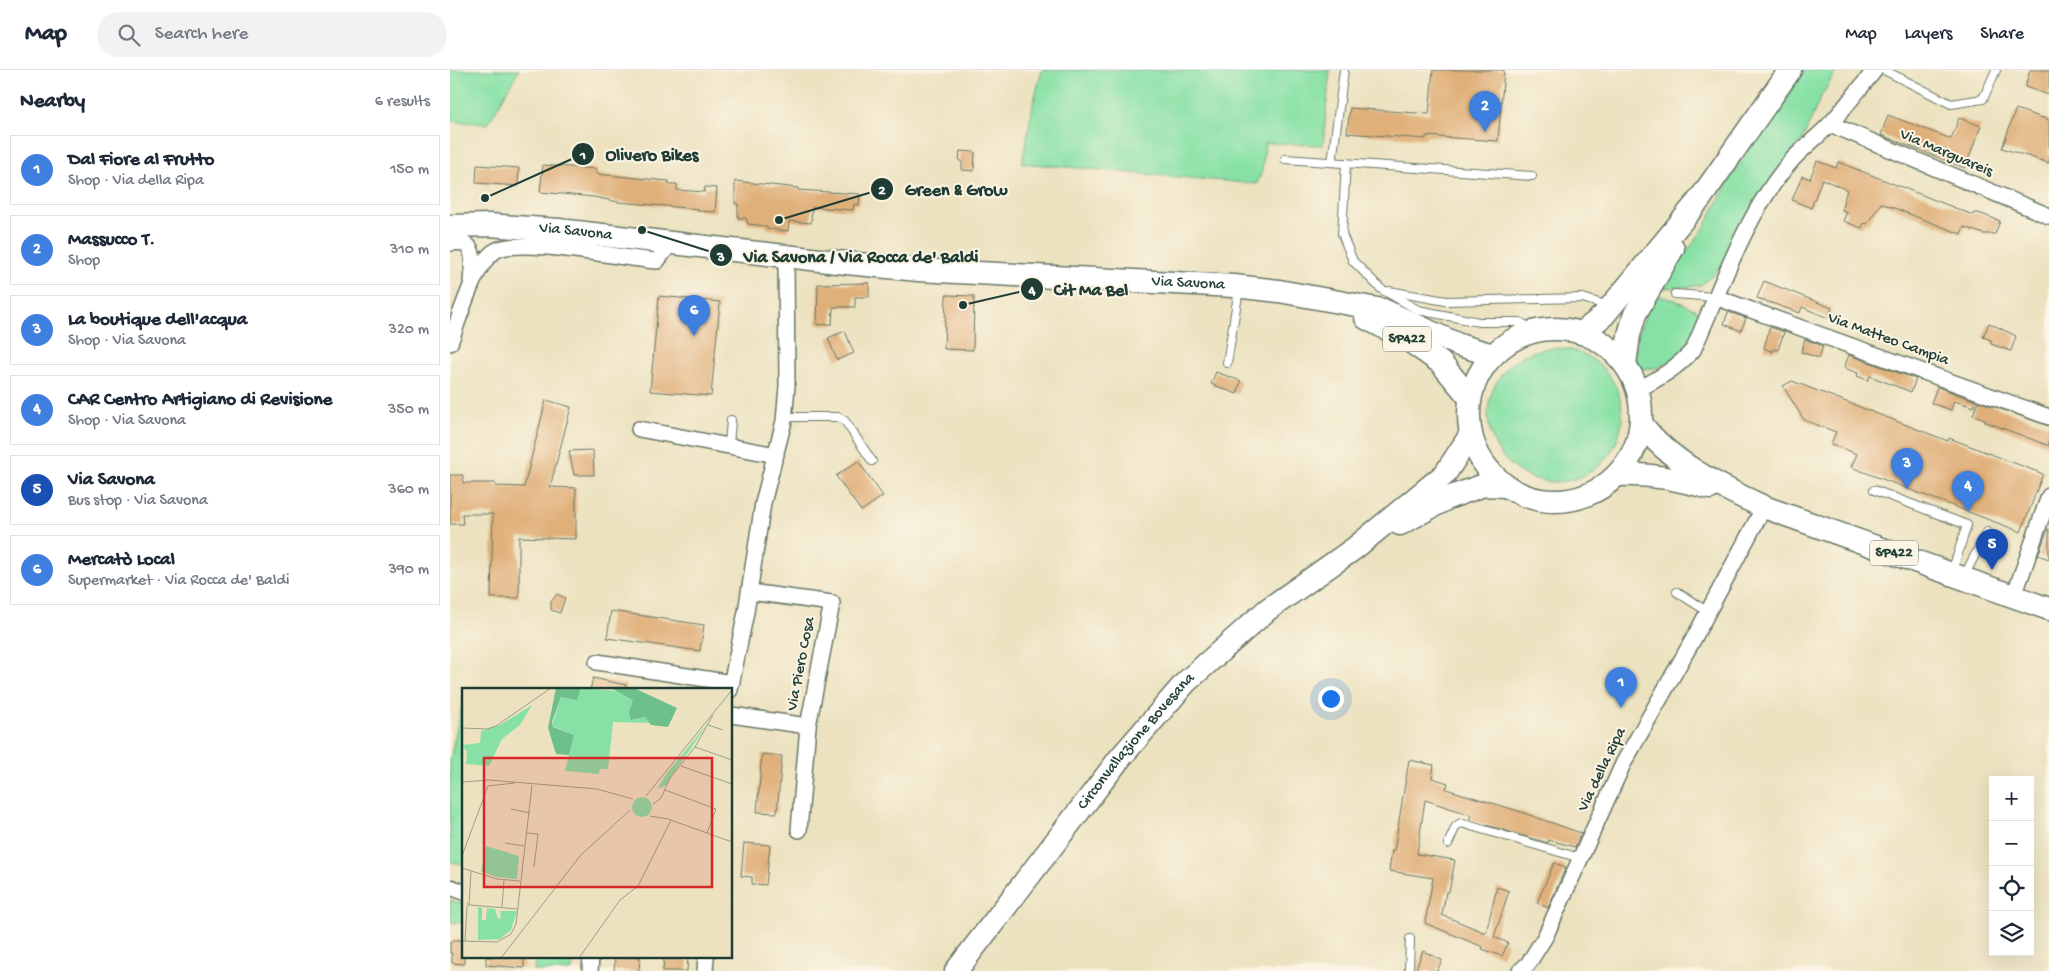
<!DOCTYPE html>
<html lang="en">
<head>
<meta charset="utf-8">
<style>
  :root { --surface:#fff; --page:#f2f2f3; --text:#1f2937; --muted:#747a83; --line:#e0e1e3; --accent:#db2777 }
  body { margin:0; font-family:"Gochi Hand",sans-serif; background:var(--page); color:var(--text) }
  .controls { position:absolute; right:15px; bottom:15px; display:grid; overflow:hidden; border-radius:0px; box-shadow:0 5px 20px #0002 }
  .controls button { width:45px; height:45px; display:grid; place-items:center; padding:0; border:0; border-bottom:1px solid var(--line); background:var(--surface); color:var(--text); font:25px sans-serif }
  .you { position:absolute; left:880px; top:628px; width:18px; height:18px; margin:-12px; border:4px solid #fff; border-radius:50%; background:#1a73e8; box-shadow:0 0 0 8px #1a73e833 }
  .badge { display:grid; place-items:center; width:32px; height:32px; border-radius:50%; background:var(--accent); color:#fff; font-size:16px; font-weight:700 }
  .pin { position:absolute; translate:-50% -41px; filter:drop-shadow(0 1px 2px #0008) }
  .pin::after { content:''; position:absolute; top:26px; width:18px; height:15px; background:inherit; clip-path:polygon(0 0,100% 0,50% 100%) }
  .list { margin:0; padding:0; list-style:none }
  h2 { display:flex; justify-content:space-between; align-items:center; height:65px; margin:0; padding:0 20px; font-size:21px }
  h2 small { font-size:16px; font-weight:400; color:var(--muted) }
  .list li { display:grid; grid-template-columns:32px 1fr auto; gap:15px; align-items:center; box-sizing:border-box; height:70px; margin:0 10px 10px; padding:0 10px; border:1px solid var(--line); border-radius:0px }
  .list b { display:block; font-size:19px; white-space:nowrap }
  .list p { margin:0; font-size:16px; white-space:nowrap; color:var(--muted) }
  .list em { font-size:16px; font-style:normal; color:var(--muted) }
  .icon { flex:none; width:28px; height:28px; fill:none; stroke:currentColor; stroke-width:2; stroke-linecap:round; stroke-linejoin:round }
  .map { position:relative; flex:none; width:1599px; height:901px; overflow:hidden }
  header { display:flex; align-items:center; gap:30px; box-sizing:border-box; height:70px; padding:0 25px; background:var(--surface); border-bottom:1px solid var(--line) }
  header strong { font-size:24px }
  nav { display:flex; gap:28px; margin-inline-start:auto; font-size:18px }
  .search { width:350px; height:45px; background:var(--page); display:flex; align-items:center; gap:12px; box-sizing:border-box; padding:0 18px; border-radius:28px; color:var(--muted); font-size:19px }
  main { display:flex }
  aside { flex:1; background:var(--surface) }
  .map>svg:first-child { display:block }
</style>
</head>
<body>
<header>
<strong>Map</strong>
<div class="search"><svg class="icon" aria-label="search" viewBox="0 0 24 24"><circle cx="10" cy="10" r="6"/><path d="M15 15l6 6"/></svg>Search here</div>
<nav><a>Map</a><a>Layers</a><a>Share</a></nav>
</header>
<main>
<aside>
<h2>Nearby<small>6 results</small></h2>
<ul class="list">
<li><span class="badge" style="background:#3f7fe0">1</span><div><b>Dal Fiore al Frutto</b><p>Shop · Via della Ripa</p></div><em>150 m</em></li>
<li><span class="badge" style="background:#3f7fe0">2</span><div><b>Massucco T.</b><p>Shop</p></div><em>310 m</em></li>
<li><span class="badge" style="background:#3f7fe0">3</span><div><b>La boutique dell'acqua</b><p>Shop · Via Savona</p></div><em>320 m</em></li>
<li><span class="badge" style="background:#3f7fe0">4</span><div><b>CAR Centro Artigiano di Revisione</b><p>Shop · Via Savona</p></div><em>350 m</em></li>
<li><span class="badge" style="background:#1a4fb4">5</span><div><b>Via Savona</b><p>Bus stop · Via Savona</p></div><em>360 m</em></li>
<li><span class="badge" style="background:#3f7fe0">6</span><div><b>Mercatò Local</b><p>Supermarket · Via Rocca de' Baldi</p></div><em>390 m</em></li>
</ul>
</aside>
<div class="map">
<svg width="1599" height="901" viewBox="0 0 1599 901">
  <rect width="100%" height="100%" fill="#fcf5e5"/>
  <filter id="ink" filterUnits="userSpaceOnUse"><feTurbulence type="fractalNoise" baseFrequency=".02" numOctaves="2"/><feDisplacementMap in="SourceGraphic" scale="10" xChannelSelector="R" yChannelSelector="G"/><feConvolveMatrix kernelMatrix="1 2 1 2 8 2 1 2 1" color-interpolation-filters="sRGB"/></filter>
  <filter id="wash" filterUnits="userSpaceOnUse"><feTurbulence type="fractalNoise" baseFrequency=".0096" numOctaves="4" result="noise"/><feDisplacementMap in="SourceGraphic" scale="20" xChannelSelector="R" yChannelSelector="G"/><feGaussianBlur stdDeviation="1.12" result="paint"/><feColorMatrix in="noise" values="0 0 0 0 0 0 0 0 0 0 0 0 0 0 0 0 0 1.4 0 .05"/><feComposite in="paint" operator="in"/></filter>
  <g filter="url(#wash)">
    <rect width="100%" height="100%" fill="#ece2c0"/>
    <g fill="#87e1a6" stroke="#538f6d">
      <path d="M 0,0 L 69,0 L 38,54 L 0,51 Z"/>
      <path d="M 592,0 L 880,0 L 873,75 L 815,73 L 812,101 L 807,114 L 572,93 L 584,30 Z"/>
      <path d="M 1355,0 L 1387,0 L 1371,27 L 1352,70 L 1270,198 L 1251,215 L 1238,217 L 1210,218 L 1255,157 L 1280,108 L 1301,75 Z"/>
      <path d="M 1204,225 L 1225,230 L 1247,240 C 1251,246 1247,252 1245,259 C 1236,282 1216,303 1188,298 L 1185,294 L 1187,266 Z"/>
      <circle cx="1105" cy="345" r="67"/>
      <path d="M 14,624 L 14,795 L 0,792 L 0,690 Z"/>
      <path d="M 0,830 L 14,834 L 14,853 L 0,852 Z"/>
      <path d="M 85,887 L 123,887 L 122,901 L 84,901 Z"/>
    </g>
    <g id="blocks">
      <g fill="#e0b07a">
        <path d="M 983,0 L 1054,0 L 1048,71 L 976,66 L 976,69 L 897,63 L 900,38 L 979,44 Z"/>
        <path d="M 1580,0 L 1599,0 L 1599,25 L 1575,17 Z"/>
        <path d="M 1566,39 L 1599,50 L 1599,93 L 1552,78 Z"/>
        <path d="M 1438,45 L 1501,69 L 1509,48 L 1531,56 L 1515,98 L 1431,65 Z"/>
        <path d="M 510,81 L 525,82 L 524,101 L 512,100 L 512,91 L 509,91 Z"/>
        <path d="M 1367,91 L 1386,98 L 1388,92 L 1523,145 L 1524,143 L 1529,143 L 1550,151 L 1545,164 L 1534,164 L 1514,157 L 1511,164 L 1431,133 L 1417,154 L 1414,153 L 1412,158 L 1393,151 L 1397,142 L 1392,140 L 1393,133 L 1397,120 L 1372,109 L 1361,138 L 1342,130 L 1352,106 L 1360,109 Z"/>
        <path d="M 27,95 L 69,98 L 68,116 L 26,113 Z"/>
        <path d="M 93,95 L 146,99 L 146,104 L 219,111 L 219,114 L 227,114 L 227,120 L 254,122 L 255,117 L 267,118 L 265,142 L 248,141 L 249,139 L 168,132 L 144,127 L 90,122 Z"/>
        <path d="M 285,111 L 348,118 L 348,120 L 410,124 L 409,135 L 404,134 L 403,140 L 362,137 L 361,153 L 339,151 L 338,161 L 317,159 L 317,156 L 298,154 L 296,148 L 288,148 L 288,134 L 285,134 Z"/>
        <path d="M 1314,211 L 1382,238 L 1378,248 L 1352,237 L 1350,243 L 1307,228 Z"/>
        <path d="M 419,213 L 419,227 L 405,227 L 405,237 L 383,237 L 382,254 L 367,255 L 368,214 Z"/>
        <path d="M 496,225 L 524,226 L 523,280 L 494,279 Z"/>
        <path d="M 209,226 L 270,232 L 261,326 L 200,321 Z"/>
        <path d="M 1278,242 L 1296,248 L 1291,261 L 1274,254 Z"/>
        <path d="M 1539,253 L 1566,266 L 1561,281 L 1541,274 L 1541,270 L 1533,267 Z"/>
        <path d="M 1320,257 L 1334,262 L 1328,280 L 1324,279 L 1323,282 L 1314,278 Z"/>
        <path d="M 395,261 L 404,283 L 387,290 L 378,268 Z"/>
        <path d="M 1355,269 L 1373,276 L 1369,288 L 1351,282 Z"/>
        <path d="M 1399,285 L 1466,309 L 1461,322 L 1420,306 L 1418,310 L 1407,306 L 1408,303 L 1394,298 Z"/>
        <path d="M 766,302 L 791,311 L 787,324 L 761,314 Z"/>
        <path d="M 1342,311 L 1498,371 L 1499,368 L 1593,404 L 1571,462 L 1401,397 L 1407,384 L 1381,374 L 1386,362 L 1354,350 L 1333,316 Z"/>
        <path d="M 1487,317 L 1526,331 L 1524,337 L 1504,331 L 1501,340 L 1481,333 Z"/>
        <path d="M 96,330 L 121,337 L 100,417 L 126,418 L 126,469 L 69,467 L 69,528 L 41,528 L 43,444 L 12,444 L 13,454 L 0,454 L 0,405 L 13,405 L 13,413 L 45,413 L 45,416 L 74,417 Z"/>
        <path d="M 1528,331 L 1599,356 L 1599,376 L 1534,351 L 1535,349 L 1523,345 Z"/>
        <path d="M 143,380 L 144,405 L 124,405 L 119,381 Z"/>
        <path d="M 408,391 L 433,426 L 411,441 L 386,406 Z"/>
        <path d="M 1598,459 L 1599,459 L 1599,489 L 1588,485 Z"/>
        <path d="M 107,524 L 115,528 L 110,543 L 101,540 L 101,532 Z"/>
        <path d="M 161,541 L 254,555 L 250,581 L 157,568 Z"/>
        <path d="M 143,608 L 176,615 L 175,620 L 140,620 Z"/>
        <path d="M 312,684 L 332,686 L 327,743 L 307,742 Z"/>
        <path d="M 959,690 L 984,695 L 982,708 L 998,713 L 996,719 L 1065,740 L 1131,763 L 1125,777 L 1099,770 L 1098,773 L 1019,750 L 1021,745 L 975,730 L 967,784 L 1005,790 L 999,822 L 996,822 L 992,845 L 1036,863 L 1047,817 L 1059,821 L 1044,867 L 1058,873 L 1052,886 L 1032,879 L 1033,877 L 975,853 L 983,808 L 939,801 L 942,780 L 944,781 Z"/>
        <path d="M 294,773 L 320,775 L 316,815 L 302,814 L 302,807 L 291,806 Z"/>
        <path d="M 1104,793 L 1116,797 L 1098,838 L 1087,833 Z"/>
        <path d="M 3,870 L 14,870 L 14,894 L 2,893 L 2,883 L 0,883 L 0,872 L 3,872 Z"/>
        <path d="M 973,881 L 992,890 L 987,901 L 965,901 Z"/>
        <path d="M 36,887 L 74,887 L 74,898 L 36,895 Z"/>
        <path d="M 165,887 L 190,887 L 189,901 L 164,901 Z"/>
        <path d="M 214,887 L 238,887 L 237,901 L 213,901 Z"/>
      </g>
    </g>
  </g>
  <g filter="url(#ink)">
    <use href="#blocks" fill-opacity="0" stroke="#677765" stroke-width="1"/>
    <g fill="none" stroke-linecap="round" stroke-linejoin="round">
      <defs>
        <g id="lane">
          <path d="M 1434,0 L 1501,34 L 1533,29 L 1546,0"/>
          <path d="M 835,89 L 1082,106"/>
          <path d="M 882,92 L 894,0"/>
          <path d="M 896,93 L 892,164 L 903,191 L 931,219 L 968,240 L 1029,252 L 1070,252 L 1085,261"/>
          <path d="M 939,221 L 996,231 L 1133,228 L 1158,236"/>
          <path d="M 1225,224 L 1265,227"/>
          <path d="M 777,293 L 789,219"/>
          <path d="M 335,347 L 388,347 L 395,351 L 422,391"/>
          <path d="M 279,375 L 281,350"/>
          <path d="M 1424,420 L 1517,455 L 1502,502"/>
          <path d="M 1514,506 L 1537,462"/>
          <path d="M 1227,522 L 1258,542"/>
          <path d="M 998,774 L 1006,756 L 1011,753 L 1130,788"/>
          <path d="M 959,901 L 960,869"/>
        </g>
        <g id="street">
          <path d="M 1380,54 L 1599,146"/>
          <path d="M 0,173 C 4,173 9,172 13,173 C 27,177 22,200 21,211"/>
          <path d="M 1265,227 L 1599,347"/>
          <path d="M 0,273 C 9,250 24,194 45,181 C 68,166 174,189 207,191 L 220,174"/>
          <path d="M 1187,320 C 1208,309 1227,298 1243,280 C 1271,218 1296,142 1342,90 C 1354,77 1369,66 1381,53 C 1396,36 1410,18 1425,0"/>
          <path d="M 189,359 L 326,385"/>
          <path d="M 300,522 L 382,533 L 358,656 L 349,760"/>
          <path d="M 1564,526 L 1599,426"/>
          <path d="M 147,592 L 282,613"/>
          <path d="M 280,620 L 296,542 L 313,433 L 334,351 L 337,316 L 336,186"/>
          <path d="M 281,645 L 358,656"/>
          <path d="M 0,817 L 14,822"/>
          <path d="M 140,901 L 141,887"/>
          <path d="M 255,901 L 256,887"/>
          <path d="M 1070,901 L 1078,894 L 1095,867 L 1173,694 L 1244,568 L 1314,437"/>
        </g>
        <g id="primary">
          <path id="s1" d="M 0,156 L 39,155 L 109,160 L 387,192 L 468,200 L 784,216 L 829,221 L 933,240 L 1009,275 L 1043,285"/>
          <path d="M 916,248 L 960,271 L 991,293 L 1020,328"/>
          <circle cx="1105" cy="345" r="86"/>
          <path d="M 1132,263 L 1154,245 L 1250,129 L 1340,0"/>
          <path d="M 1175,294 L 1179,265 L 1185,244 L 1223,178"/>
          <path d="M 1191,353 C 1218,391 1272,418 1314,437 L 1599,539"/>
          <path d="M 1167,405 C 1200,403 1229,410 1260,418"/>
          <path d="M 950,454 L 998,428 L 1034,415 L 1056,416"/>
          <path id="s2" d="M 506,901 L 670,688 L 736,612 L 817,540 L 905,478 L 995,404 L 1021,364"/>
        </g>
      </defs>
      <use href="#lane" stroke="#677765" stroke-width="10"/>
      <use href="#street" stroke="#677765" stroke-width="18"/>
      <use href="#primary" stroke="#677765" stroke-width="25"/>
      <use href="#lane" stroke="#fff" stroke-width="8"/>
      <use href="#street" stroke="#fff" stroke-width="15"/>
      <use href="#primary" stroke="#fff" stroke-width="22"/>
    </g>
  </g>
  <g text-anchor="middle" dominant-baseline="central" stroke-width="4" stroke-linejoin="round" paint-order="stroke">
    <g fill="#fcf5e5" stroke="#617469" stroke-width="1">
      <rect x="933" y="256.5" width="48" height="25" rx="4"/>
      <rect x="1420" y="470.5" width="48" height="25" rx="4"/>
    </g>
    <g font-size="15" font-weight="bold" fill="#1f3d34">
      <text x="957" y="269">SP422</text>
      <text x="1444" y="483">SP422</text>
    </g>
    <g font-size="16" fill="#1f3d34" stroke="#fcf5e5">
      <text transform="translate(1496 84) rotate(23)">Via Marguareis</text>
      <text stroke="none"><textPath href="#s1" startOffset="126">Via Savona</textPath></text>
      <text stroke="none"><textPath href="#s1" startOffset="741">Via Savona</textPath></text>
      <text transform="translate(1438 270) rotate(20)">Via Matteo Campia</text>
      <text transform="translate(352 594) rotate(-79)">Via Piero Cosa</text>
      <text stroke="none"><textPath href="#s2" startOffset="292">Circonvallazione Bovesana</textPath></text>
      <text transform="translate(1153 700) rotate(-64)">Via della Ripa</text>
    </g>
  </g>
  <g transform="translate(12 618)">
    <rect width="270" height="270" fill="#ece2c0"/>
    <path d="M 119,0 L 155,3 L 172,12 L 169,17 L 171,32 L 183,29 L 188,35 L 151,34 L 146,81 L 138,81 L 137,86 L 103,83 L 112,47 L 90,38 L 99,9 L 109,11 L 117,6 ZM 70,17 L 58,37 L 40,51 L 27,78 L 4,76 L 5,64 L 0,57 L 18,55 L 19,43 L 38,37 ZM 246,35 L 203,98 L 195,101 L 205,85 ZM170 119a10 10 0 1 1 20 0a10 10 0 1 1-20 0ZM 24,158 L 57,168 L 55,191 L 34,189 L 19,183 ZM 16,219 L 20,220 L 20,232 L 24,232 L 25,220 L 33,221 L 36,231 L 39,230 L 38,223 L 55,223 L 49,242 L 38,251 L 16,252 Z" fill="#87e1a6"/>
    <path d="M 94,0 L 119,0 L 115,12 L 99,9 L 90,34 L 91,39 L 112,47 L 107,67 L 94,66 L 86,40 ZM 149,0 L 172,0 L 215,20 L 206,39 L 189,37 L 183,29 L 169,32 L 167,24 L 171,12 Z" fill="#6dbf8b"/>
    <path fill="none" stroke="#9aa088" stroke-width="1" d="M 246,37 L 261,42M 0,40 L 25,41 L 34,38 L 89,0M 233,59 L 270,72M 219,78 L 270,96M 0,94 L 27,92 L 135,101 L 171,111M 203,102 L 254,121 L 245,145M 184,108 L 270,2M 191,116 L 199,110 L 208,90 L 233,59 L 251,27M 49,121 L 68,125M 188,128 L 206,131 L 270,154M 65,145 L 76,146 L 72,179M 43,155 L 62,158M 0,168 L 26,98 L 53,95M 0,180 L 35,191 L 58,193M 5,215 L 7,218 L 9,183M 8,217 L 56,221M 40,220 L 42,192M 0,253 L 35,254 L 49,246 L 54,236 L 70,97M 3,253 L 5,218M 39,270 L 118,168 L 168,122M 117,270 L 158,212 L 176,198 L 209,132"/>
    <path fill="#d62828" fill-opacity="0.15" stroke="#d62828" stroke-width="2.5" d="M 22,70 L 250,70 L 250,199 L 22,199 Z"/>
    <rect width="270" height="270" fill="none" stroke="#1f3d34" stroke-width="2.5"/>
  </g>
  <path fill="none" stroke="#1f3d34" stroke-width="2" d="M35 128L133 84M329 150L432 119M192 160L271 185M513 235L582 219"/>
  <g fill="#1f3d34" stroke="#fcf5e5" stroke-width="2">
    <circle cx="35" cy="128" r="5"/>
    <circle cx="329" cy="150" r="5"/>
    <circle cx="192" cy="160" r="5"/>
    <circle cx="513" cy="235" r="5"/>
    <circle cx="133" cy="84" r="12"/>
    <circle cx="432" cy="119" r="12"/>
    <circle cx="271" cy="185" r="12"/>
    <circle cx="582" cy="219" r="12"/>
  </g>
  <g font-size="15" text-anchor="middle" font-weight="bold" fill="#fff">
    <text x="133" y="89">1</text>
    <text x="432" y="124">2</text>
    <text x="271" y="191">3</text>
    <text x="582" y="224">4</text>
  </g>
  <g font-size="18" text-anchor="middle" font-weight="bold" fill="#1f3d34" stroke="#fcf5e5" stroke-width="4" stroke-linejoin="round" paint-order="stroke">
    <text x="202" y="90">Olivero Bikes</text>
    <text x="506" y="125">Green &amp; Grow</text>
    <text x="411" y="192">Via Savona / Via Rocca de' Baldi</text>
    <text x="641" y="225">Cit Ma Bel</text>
  </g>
</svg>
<div class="controls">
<button>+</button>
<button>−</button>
<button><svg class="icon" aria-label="locate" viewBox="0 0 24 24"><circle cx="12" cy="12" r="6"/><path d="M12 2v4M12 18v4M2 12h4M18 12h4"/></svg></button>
<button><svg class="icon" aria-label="layers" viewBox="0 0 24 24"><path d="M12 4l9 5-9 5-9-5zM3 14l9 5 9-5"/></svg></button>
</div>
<div class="you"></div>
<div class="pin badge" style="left:1171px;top:638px;background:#3f7fe0">1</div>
<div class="pin badge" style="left:1035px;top:62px;background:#3f7fe0">2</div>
<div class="pin badge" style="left:1457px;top:419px;background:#3f7fe0">3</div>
<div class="pin badge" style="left:1518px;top:442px;background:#3f7fe0">4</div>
<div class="pin badge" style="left:1542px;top:500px;background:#1a4fb4">5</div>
<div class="pin badge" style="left:244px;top:266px;background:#3f7fe0">6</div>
</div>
</main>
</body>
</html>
